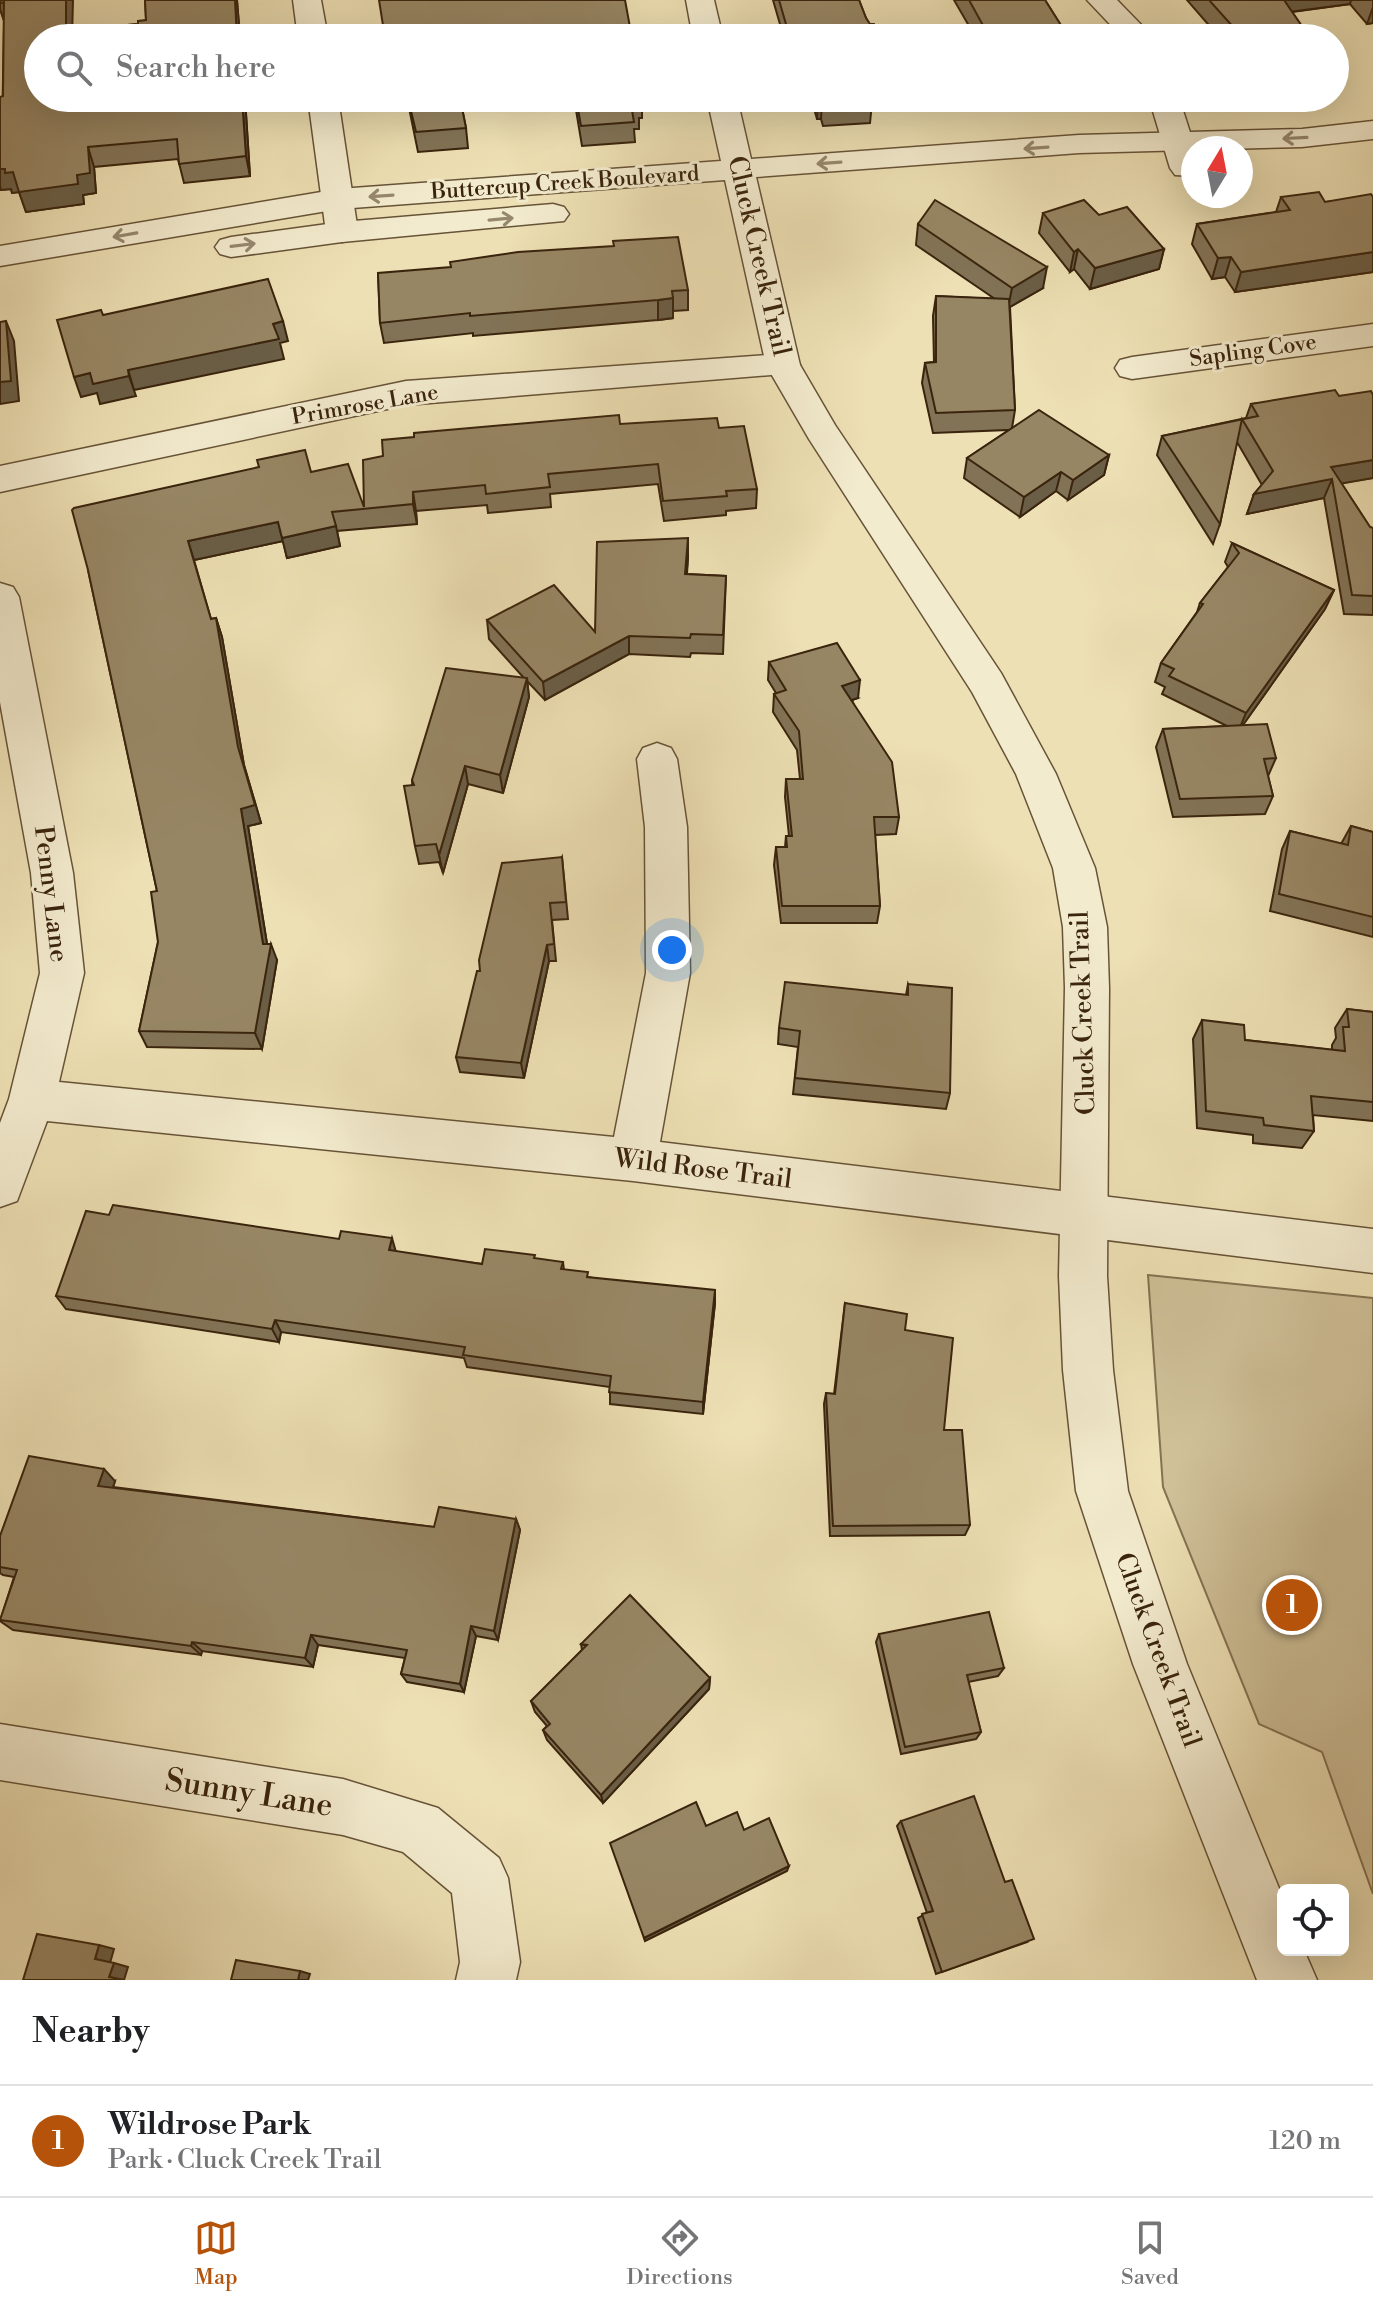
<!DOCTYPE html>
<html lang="en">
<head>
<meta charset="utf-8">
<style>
  :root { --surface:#fff; --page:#f2f2f2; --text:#202124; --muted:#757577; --line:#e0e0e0; --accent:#b45309 }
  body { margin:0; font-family:"Libre Bodoni",serif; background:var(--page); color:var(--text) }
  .controls { position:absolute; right:24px; bottom:24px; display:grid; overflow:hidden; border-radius:12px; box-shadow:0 8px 32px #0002 }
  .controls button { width:72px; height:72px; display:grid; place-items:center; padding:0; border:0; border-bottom:2px solid var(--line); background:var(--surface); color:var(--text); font:40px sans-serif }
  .compass { position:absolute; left:1181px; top:136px; width:72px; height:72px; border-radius:50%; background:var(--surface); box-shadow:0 8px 32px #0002; rotate:10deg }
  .you { position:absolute; left:672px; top:950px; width:28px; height:28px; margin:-20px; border:6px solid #fff; border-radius:50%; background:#1a73e8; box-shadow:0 0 0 12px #1a73e833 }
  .badge { display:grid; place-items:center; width:52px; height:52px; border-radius:50%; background:var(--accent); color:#fff; font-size:26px; font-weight:700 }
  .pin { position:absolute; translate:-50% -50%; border:4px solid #fff; box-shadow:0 2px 8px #0006 }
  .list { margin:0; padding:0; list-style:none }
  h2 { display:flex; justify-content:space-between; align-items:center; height:104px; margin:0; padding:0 32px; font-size:34px }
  h2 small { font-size:26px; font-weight:400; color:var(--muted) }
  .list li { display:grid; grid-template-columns:52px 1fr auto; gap:24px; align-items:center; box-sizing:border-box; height:112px; padding:0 32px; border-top:2px solid var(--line) }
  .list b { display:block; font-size:30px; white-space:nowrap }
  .list p { margin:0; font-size:26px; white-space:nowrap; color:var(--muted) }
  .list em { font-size:26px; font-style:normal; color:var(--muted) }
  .icon { flex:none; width:44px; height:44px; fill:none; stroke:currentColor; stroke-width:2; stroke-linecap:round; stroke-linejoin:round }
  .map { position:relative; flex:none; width:1373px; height:1980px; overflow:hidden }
  .search { position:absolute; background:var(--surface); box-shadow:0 8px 32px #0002; left:24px; right:24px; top:24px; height:88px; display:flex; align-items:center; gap:20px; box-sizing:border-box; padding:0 28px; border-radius:44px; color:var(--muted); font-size:30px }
  .sheet { height:216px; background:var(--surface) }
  nav { display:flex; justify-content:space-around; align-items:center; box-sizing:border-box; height:112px; border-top:2px solid var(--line); background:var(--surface); font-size:22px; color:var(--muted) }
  nav a { display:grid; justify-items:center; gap:4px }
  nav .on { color:var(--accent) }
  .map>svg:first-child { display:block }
</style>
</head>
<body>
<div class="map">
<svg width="1373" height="1980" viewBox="0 0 1373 1980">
  <rect width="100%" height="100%" fill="#ede0b4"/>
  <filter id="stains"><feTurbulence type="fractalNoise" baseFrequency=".0025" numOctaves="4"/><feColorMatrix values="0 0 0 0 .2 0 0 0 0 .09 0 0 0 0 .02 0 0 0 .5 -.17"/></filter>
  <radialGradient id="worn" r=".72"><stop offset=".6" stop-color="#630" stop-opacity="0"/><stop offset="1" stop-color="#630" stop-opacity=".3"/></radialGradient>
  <path fill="#cfc098" stroke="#847252" stroke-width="2" d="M 1148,1275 L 1373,1298 L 1373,1894 L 1322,1752 L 1259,1724 L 1163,1487 Z"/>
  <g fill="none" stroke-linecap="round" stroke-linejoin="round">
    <defs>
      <g id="minor">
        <path d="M 293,0 L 321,0 L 328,38 L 298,38 Z"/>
        <path d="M 1087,0 L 1117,0 L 1154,38 L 1123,38 Z"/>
        <path d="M 308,98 L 338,98 L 358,232 L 353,239 L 342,242 L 331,239 L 326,232 Z"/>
        <path d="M 1149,98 L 1179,98 L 1195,148 L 1193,176 L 1175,175 L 1170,168 Z"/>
        <path d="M 1373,324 L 1373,346 L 1132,379 L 1120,376 L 1115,368 L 1120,360 L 1132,357 Z"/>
        <path d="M 783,354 L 795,357 L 800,365 L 795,373 L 406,405 L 0,492 L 0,466 L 406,381 Z"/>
        <path d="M 0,583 L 13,587 L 19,597 L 73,873 L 84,973 L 59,1082 L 614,1137 L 646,973 L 645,827 L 637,759 L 643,748 L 657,743 L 671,748 L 677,759 L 687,827 L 690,973 L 660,1142 L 1373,1229 L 1373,1273 L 633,1181 L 47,1121 L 17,1201 L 0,1207 L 0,1123 L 9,1099 L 40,973 L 31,873 L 0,702 Z"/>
        <path d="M 0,1724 L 343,1779 L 438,1808 L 499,1858 L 508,1878 L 520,1962 L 516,1980 L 456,1980 L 460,1962 L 452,1893 L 403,1852 L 343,1835 L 0,1780 Z"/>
      </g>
      <g id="tertiary">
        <path d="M 686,0 L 714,0 L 723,38 L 693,38 Z"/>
        <path d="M 707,98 L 737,98 L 751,159 L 1079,135 L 1302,129 L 1373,121 L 1373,139 L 1302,147 L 1079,153 L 756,177 L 800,365 L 835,425 L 1001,673 L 1056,774 L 1095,868 L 1107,927 L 1109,988 L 1107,1276 L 1113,1370 L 1128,1491 L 1187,1664 L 1283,1898 L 1283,1950 L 1304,1950 L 1317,1980 L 1257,1980 L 1133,1664 L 1076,1491 L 1063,1370 L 1059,1276 L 1065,988 L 1063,927 L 1053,868 L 1016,774 L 972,692 L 809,439 L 766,365 L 725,180 L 339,209 L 0,266 L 0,246 L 339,189 L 721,161 Z"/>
        <path d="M 553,204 L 564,207 L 569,214 L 564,221 L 342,242 L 231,257 L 220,254 L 215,247 L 220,240 L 231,237 L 342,222 Z"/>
      </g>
    </defs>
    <use href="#minor" stroke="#675337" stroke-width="3"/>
    <use href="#tertiary" stroke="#675337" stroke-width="3"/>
    <use href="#minor" fill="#f3ebce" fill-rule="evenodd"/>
    <use href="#tertiary" fill="#f3ebce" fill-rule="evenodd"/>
  </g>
  <g fill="#827356" stroke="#3a240d" stroke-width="2">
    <path d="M 145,0 L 237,0 L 240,38 L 38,38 L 38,98 L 245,98 L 250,176 L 184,183 L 178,159 L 94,167 L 96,193 L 83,195 L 84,204 L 26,212 L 19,192 L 12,193 L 11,189 L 1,190 L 4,21 L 0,9 L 72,30 L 138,24 L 146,20 Z"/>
    <path d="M 773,0 L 859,0 L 866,18 L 877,38 L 784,38 Z"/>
    <path d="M 954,0 L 1045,0 L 1069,38 L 976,38 Z"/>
    <path d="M 1187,0 L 1373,0 L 1373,23 L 1367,24 L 1350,4 L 1292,12 L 1310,38 L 1220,38 Z"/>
    <path d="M 407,98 L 460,98 L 466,128 L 468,148 L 418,152 Z"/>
    <path d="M 574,98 L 642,98 L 642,118 L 639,118 L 639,129 L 634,129 L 635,142 L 582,146 Z"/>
    <path d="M 801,98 L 870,98 L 872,103 L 870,123 L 823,126 L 821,119 L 817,119 L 812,102 L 802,102 Z"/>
    <path d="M 1047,98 L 1088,98 L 1087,105 L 1049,107 Z"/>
    <path d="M 1281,197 L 1325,202 L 1373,197 L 1373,272 L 1235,292 L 1225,277 L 1212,279 L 1192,244 L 1197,224 L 1276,212 Z"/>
    <path d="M 1043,213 L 1099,215 L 1164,249 L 1159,269 L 1090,289 L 1074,269 L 1070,272 L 1039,233 Z"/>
    <path d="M 918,224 L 1043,288 L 1010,307 L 1015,410 L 1012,428 L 1109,455 L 1104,475 L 1068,500 L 1056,491 L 1020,517 L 964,478 L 967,458 L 1009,430 L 933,433 L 922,383 L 925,363 L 934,362 L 933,316 L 936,296 L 995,299 L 916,245 Z"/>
    <path d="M 378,273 L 688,290 L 688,310 L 673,311 L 673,318 L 658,320 L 473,336 L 473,333 L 384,343 L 380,323 Z"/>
    <path d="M 1373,395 L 1373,478 L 1341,483 L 1370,527 L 1373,528 L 1373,615 L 1344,614 L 1324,498 L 1247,514 L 1254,494 L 1262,485 L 1237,442 L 1220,524 L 1213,544 L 1157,455 L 1162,436 L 1246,418 L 1251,404 L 1339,396 Z"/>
    <path d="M 620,424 L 719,428 L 757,489 L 756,508 L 726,511 L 726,515 L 664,521 L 658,484 L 550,494 L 551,507 L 488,513 L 487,505 L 416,511 L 417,524 L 337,531 L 340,546 L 287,558 L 283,541 L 194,560 L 211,619 L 216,618 L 222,637 L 244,765 L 261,823 L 248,826 L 267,944 L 277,960 L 262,1049 L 147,1047 L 139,1031 L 158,942 L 157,891 L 88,570 L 311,472 L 364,507 Z"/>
    <path d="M 1232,543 L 1334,590 L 1325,609 L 1243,725 L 1276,758 L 1268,776 L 1273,796 L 1265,814 L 1173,817 L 1156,747 L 1163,729 L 1227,726 L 1162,694 L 1165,687 L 1155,682 L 1161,663 L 1197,612 L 1200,603 L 1228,567 L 1225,562 Z"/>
    <path d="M 688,557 L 687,574 L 726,576 L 723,654 L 691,653 L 690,657 L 629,654 L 545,700 L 527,681 L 529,697 L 503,793 L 468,784 L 443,873 L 439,862 L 419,864 L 415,846 L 412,780 L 524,678 L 489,639 L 487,620 L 595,632 Z"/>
    <path d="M 769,662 L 858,698 L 852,700 L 899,817 L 896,834 L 875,835 L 880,906 L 877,923 L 781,923 L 774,865 L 776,847 L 785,847 L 786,836 L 789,836 L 785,797 L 786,779 L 800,779 L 797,750 L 773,712 L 774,694 L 776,693 L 768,680 Z"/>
    <path d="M 1351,826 L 1373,832 L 1373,937 L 1270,911 L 1282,849 L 1290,831 L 1341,844 Z"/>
    <path d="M 562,857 L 568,919 L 552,920 L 556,961 L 549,961 L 524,1078 L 460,1072 L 456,1057 Z"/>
    <path d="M 908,984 L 950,1093 L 946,1109 L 793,1094 L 798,1047 L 778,1044 L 779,1028 L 906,995 Z"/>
    <path d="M 1347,1009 L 1373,1012 L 1373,1121 L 1313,1115 L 1314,1131 L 1302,1148 L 1253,1143 L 1253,1135 L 1197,1128 L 1193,1039 L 1202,1020 L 1245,1040 L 1332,1050 L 1332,1045 L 1336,1038 L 1335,1028 Z"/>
    <path d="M 109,1215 L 482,1264 L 563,1262 L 564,1270 L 588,1277 L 715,1303 L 703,1414 L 610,1404 L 610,1387 L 467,1367 L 464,1358 L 281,1332 L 279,1342 L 66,1309 L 56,1296 Z"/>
    <path d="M 845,1303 L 905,1330 L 944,1430 L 970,1525 L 965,1535 L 830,1536 L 824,1404 L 826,1393 L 834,1394 Z"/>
    <path d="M 115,1481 L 113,1487 L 434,1527 L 516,1519 L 520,1530 L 498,1640 L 476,1636 L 464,1692 L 407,1682 L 401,1674 L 405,1658 L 318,1645 L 313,1667 L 202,1651 L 201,1655 L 13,1630 L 0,1621 L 14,1577 L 3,1575 L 0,1573 L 0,1536 Z"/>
    <path d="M 879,1634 L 1004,1668 L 998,1676 L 968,1682 L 981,1732 L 976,1739 L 901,1754 L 876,1642 Z"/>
    <path d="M 581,1644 L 710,1678 L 709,1689 L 603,1803 L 547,1740 L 543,1730 L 547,1726 L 535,1712 L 531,1701 L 582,1650 Z"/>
    <path d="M 901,1821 L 1027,1942 L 936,1974 L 918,1918 L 927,1913 L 897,1826 Z"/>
  </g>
  <g fill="#6a5e46" stroke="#3a240d" stroke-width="2">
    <path d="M 66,0 L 73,0 L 72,38 L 66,31 Z"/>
    <path d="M 235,0 L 237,0 L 240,38 L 237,38 Z"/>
    <path d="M 1278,0 L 1351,0 L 1350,4 L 1274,14 Z"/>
    <path d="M 4,2 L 5,23 L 0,9 L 0,3 Z"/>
    <path d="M 1373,7 L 1373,23 L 1367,24 Z"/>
    <path d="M 242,98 L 245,98 L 250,176 L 246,156 Z"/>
    <path d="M 822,99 L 821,119 L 817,119 L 818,100 Z"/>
    <path d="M 88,147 L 94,167 L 96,193 L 83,195 L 84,204 L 26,212 L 19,192 L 77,175 Z"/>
    <path d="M 0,169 L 5,169 L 13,172 L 20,192 L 12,193 L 11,189 L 1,190 L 0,186 Z"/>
    <path d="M 1078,249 L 1074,269 L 1070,272 L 1074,252 Z"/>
    <path d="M 1164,249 L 1159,269 L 1090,289 L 1095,268 Z"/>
    <path d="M 1373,252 L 1373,272 L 1235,292 L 1241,272 Z"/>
    <path d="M 1231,257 L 1225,277 L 1212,279 L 1218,258 Z"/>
    <path d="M 1047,267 L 1043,288 L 1008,308 L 1012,288 Z"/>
    <path d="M 673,298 L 673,318 L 658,320 L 658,300 Z"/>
    <path d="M 6,321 L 14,341 L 19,401 L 0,404 L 0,382 Z"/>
    <path d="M 283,321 L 288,341 L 280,343 L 284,359 L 134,390 L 128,370 Z"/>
    <path d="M 90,373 L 129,376 L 136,396 L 100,404 L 97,393 L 81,397 L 74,377 Z"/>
    <path d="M 1109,455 L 1104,475 L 1068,500 L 1073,480 Z"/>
    <path d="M 1373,460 L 1373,478 L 1333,485 L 1332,479 L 1324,498 L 1247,514 L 1254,494 L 1331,467 Z"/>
    <path d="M 1061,472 L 1056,491 L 1020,517 L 1024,497 Z"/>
    <path d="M 413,492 L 416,511 L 417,524 L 413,504 Z"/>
    <path d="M 278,522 L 283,541 L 194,560 L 188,541 Z"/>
    <path d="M 336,526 L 340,546 L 287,558 L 282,538 Z"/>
    <path d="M 688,538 L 688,557 L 685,593 L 685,574 Z"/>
    <path d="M 1334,590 L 1325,609 L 1238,732 L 1246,713 Z"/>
    <path d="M 216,618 L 222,637 L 244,765 L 261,823 L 248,826 L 269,956 L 271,944 L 277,960 L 262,1049 L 255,1033 L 263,944 L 241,809 Z"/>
    <path d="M 629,636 L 629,654 L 545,700 L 543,682 Z"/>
    <path d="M 527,678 L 529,697 L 503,793 L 500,775 Z"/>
    <path d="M 860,680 L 858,698 L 840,704 L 842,686 Z"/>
    <path d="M 465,766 L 468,784 L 443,873 L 439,855 Z"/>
    <path d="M 547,945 L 549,961 L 524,1078 L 521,1063 Z"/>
    <path d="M 392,1238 L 396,1252 L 389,1250 Z"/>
    <path d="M 715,1290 L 715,1303 L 703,1414 L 703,1402 Z"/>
    <path d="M 275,1320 L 281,1332 L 279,1342 L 272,1329 Z"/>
    <path d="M 104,1469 L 115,1481 L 110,1497 L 98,1486 Z"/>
    <path d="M 516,1519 L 520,1530 L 498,1640 L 494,1631 Z"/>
    <path d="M 471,1626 L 476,1636 L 464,1692 L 460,1684 Z"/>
    <path d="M 311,1635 L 318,1645 L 313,1667 L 305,1658 Z"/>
    <path d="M 192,1642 L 202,1651 L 201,1655 L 191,1646 Z"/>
    <path d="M 710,1678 L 709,1689 L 603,1803 L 601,1795 Z"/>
    <path d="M 789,1866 L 787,1871 L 645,1941 L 644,1938 Z"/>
    <path d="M 99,1945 L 114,1949 L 110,1963 L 95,1959 Z"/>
    <path d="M 114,1963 L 128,1967 L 124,1980 L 109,1977 Z"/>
    <path d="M 300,1971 L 310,1974 L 308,1980 L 298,1980 Z"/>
  </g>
  <g fill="#978664" stroke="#3a240d" stroke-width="2">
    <path d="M 0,0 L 66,0 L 66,31 L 138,24 L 138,21 L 146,20 L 145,0 L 235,0 L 237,38 L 38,38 L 38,98 L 242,98 L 246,156 L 179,164 L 177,139 L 88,147 L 90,173 L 77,175 L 78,184 L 19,192 L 13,172 L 5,173 L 5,169 L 0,169 L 0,97 L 3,96 L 4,2 L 0,3 Z"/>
    <path d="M 379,0 L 625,0 L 632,38 L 385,38 Z"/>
    <path d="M 779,0 L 859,0 L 866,18 L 870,24 L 874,24 L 877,38 L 790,38 Z"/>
    <path d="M 969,0 L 1045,0 L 1069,38 L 990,38 Z"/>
    <path d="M 1209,0 L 1284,0 L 1310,38 L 1243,38 Z"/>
    <path d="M 408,98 L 460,98 L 466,128 L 416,132 Z"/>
    <path d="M 576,98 L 642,98 L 636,99 L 638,109 L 632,110 L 634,122 L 581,126 Z"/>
    <path d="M 818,98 L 870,98 L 872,103 L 825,107 L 822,99 L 818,100 Z"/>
    <path d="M 1319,192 L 1325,202 L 1371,194 L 1373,197 L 1373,252 L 1241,272 L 1231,257 L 1218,258 L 1197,224 L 1290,210 L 1281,197 Z"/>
    <path d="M 935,200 L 1047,267 L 1012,288 L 918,224 Z"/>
    <path d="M 1084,200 L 1099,215 L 1127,207 L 1164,249 L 1095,268 L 1078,249 L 1074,252 L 1043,213 Z"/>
    <path d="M 678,237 L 688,290 L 672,291 L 673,298 L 658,300 L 470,316 L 470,313 L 380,323 L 378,273 L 451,267 L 450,262 L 518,252 L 614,246 L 613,241 Z"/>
    <path d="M 268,279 L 283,321 L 273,324 L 279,339 L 128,370 L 129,376 L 93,384 L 90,373 L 74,377 L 57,320 L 101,310 L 103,315 Z"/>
    <path d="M 936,296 L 1009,299 L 1015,410 L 936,413 L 925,363 L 936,362 Z"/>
    <path d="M 6,321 L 11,381 L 0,382 L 0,322 Z"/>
    <path d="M 1335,390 L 1339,396 L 1371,391 L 1373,395 L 1373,460 L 1331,467 L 1370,527 L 1373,528 L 1373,596 L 1352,595 L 1332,479 L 1254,494 L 1273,471 L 1242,419 L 1220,524 L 1162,436 L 1258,416 L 1251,404 Z"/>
    <path d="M 1039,410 L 1109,455 L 1073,480 L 1061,472 L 1024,497 L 967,458 Z"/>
    <path d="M 619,415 L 620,424 L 717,418 L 719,428 L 744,426 L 757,489 L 726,491 L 727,496 L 663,501 L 658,464 L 548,474 L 550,487 L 486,494 L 485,485 L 413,492 L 413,504 L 332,512 L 336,526 L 282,538 L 278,522 L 188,541 L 211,619 L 216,618 L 238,747 L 255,805 L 241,809 L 263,944 L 271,944 L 255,1033 L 139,1031 L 158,942 L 151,892 L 157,891 L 88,570 L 72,510 L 74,508 L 259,467 L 257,460 L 305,450 L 311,472 L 348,464 L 364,507 L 363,460 L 383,456 L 382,440 L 414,437 L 414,433 Z"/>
    <path d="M 688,538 L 685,574 L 726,576 L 723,635 L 691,634 L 690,638 L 629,636 L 543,682 L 487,620 L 554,585 L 595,632 L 597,542 Z"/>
    <path d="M 1232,543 L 1334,590 L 1246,713 L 1169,676 L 1174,669 L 1161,663 L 1203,604 L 1200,603 L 1239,553 Z"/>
    <path d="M 837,643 L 860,680 L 842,686 L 892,762 L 899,817 L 874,817 L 880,906 L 782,906 L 776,847 L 787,847 L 786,836 L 792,836 L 786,779 L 803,779 L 799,731 L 774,694 L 786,690 L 769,662 Z"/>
    <path d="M 446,668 L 527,678 L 500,775 L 465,766 L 439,855 L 436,844 L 415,846 L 404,786 L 414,785 L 412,780 Z"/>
    <path d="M 1267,724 L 1276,758 L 1264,759 L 1273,796 L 1180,799 L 1163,729 Z"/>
    <path d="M 1351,826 L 1373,832 L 1373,917 L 1279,894 L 1290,831 L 1348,845 Z"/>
    <path d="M 562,857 L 566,902 L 550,903 L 554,944 L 547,945 L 521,1063 L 456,1057 L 477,971 L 480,971 L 479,960 L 502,863 Z"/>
    <path d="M 785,982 L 908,995 L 908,984 L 952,988 L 950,1093 L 795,1078 L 800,1031 L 779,1028 Z"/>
    <path d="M 1347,1009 L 1373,1012 L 1373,1102 L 1311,1096 L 1314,1131 L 1264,1125 L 1263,1118 L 1206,1111 L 1202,1020 L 1244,1025 L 1245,1040 L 1345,1051 L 1343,1027 L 1349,1027 Z"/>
    <path d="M 113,1205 L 339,1239 L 341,1231 L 392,1238 L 389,1250 L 482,1264 L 485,1249 L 535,1255 L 534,1258 L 563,1262 L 561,1269 L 588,1272 L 587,1277 L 715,1290 L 703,1402 L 609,1392 L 611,1376 L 463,1355 L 465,1347 L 275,1320 L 272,1329 L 56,1296 L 86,1211 L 109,1215 Z"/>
    <path d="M 845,1303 L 907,1314 L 905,1330 L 953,1338 L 944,1430 L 962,1430 L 970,1525 L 833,1526 L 826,1393 L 835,1394 Z"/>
    <path d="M 29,1456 L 104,1469 L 98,1486 L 434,1527 L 439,1507 L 516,1519 L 494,1631 L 471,1626 L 460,1684 L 401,1674 L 407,1650 L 311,1635 L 305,1658 L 192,1642 L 191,1646 L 0,1620 L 17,1570 L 0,1567 L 0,1536 Z"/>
    <path d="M 630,1595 L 710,1678 L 601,1795 L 543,1730 L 550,1724 L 531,1701 L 587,1645 L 581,1644 Z"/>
    <path d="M 989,1612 L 1004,1668 L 967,1675 L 981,1732 L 905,1747 L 879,1634 Z"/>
    <path d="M 974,1796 L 1005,1882 L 1012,1880 L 1034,1939 L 942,1972 L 922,1914 L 933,1911 L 901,1821 Z"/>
    <path d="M 696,1802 L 706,1826 L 737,1812 L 744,1830 L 769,1818 L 789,1866 L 644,1938 L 610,1843 Z"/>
    <path d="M 37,1934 L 99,1945 L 95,1959 L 114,1963 L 109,1977 L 123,1980 L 23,1980 Z"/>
    <path d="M 236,1960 L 300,1971 L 298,1980 L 231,1980 Z"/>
  </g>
  <defs><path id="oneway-shaft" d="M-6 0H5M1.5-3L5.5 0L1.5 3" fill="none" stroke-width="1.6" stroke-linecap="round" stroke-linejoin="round" transform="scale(2)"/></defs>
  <g stroke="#96886e">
    <use href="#oneway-shaft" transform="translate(1295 138) rotate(177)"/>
    <use href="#oneway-shaft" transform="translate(1036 148) rotate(176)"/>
    <use href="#oneway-shaft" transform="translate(829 163) rotate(176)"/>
    <use href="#oneway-shaft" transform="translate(381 196) rotate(176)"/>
    <use href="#oneway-shaft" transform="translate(501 219) rotate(-5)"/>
    <use href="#oneway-shaft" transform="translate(125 235) rotate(170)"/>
    <use href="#oneway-shaft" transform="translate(243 245) rotate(-7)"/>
  </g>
  <g text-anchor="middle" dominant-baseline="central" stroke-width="6" stroke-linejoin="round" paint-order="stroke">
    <g font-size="22" fill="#3a240d" stroke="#f3ebce">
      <text transform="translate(565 183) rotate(-4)">Buttercup Creek Boulevard</text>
      <text transform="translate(1253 351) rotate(-8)">Sapling Cove</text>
      <text transform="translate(365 405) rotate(-10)">Primrose Lane</text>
    </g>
    <g font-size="26" fill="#3a240d" stroke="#f3ebce">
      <text transform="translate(759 256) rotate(77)">Cluck Creek Trail</text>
      <text transform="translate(51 894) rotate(83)">Penny Lane</text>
      <text transform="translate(1083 1013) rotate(-92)">Cluck Creek Trail</text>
      <text transform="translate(703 1169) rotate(7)">Wild Rose Trail</text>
      <text transform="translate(1158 1650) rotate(70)">Cluck Creek Trail</text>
    </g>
    <g font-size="32" fill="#3a240d" stroke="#f3ebce">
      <text transform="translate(249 1793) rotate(9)">Sunny Lane</text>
    </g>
  </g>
  <rect width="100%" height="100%" filter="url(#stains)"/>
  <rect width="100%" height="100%" fill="url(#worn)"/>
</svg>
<div class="controls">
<button><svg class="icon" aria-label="locate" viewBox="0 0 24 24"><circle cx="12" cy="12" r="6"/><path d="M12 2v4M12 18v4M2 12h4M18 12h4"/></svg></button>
</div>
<svg class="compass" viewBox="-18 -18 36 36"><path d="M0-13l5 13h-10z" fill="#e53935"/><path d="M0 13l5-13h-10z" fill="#757577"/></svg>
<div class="you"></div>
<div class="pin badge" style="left:1292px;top:1605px">1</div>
<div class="search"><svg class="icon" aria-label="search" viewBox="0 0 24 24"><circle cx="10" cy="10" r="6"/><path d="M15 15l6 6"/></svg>Search here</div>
</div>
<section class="sheet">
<h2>Nearby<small></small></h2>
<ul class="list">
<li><span class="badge">1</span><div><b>Wildrose Park</b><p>Park · Cluck Creek Trail</p></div><em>120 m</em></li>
</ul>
</section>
<nav>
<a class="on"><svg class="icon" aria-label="map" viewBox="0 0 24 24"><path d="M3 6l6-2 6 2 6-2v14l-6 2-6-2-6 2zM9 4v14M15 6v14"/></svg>Map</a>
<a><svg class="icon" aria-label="directions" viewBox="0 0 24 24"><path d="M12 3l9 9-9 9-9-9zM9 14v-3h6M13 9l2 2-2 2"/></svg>Directions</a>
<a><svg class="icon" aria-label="saved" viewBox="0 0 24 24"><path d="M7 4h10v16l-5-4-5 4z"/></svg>Saved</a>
</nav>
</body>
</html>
